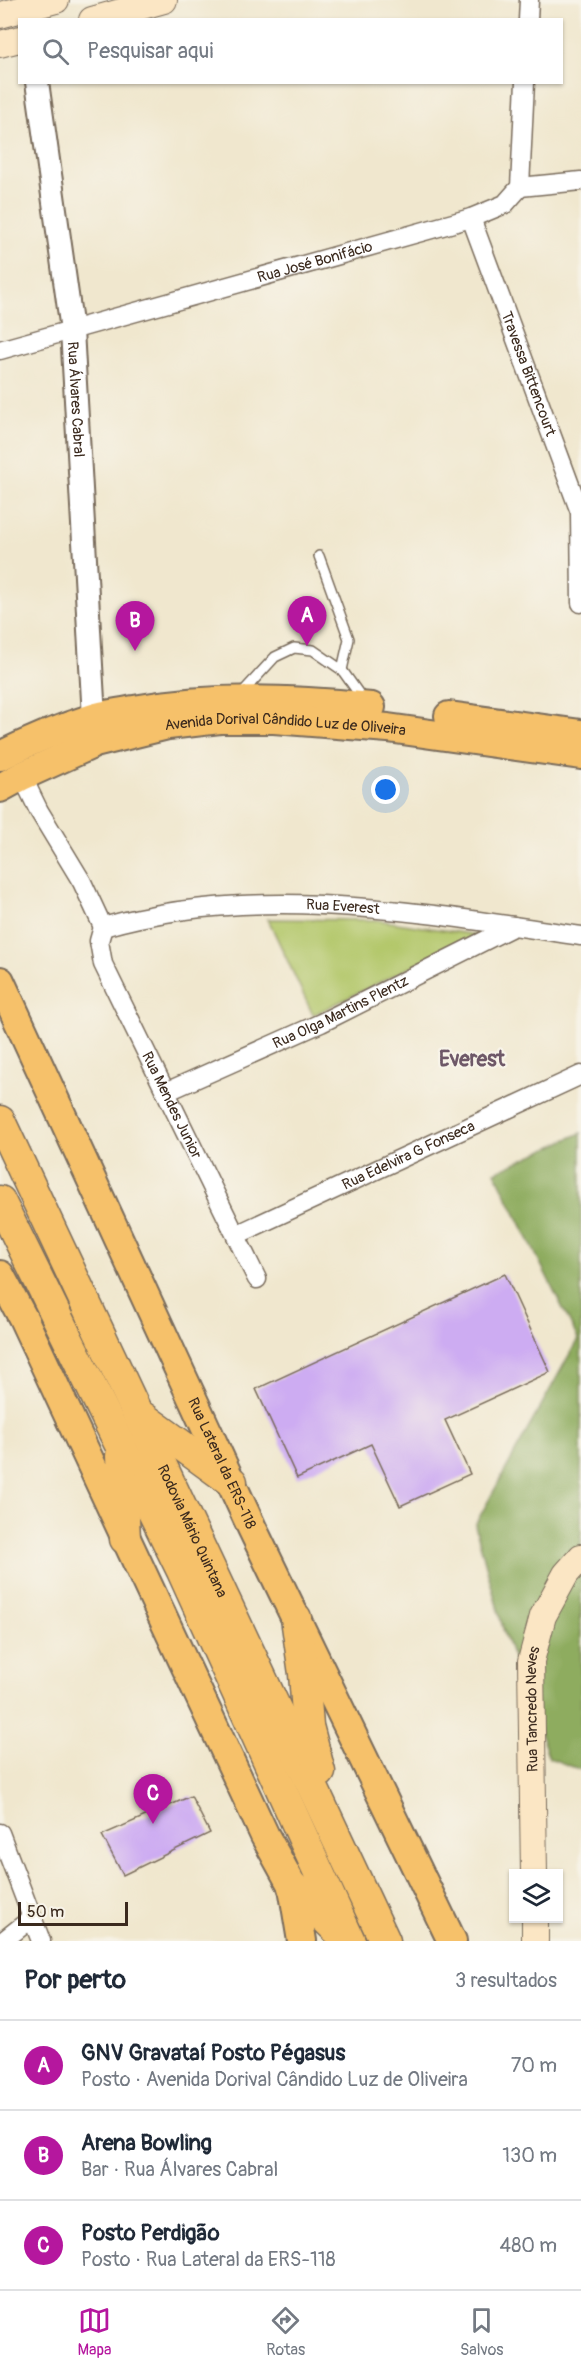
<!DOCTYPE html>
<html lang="pt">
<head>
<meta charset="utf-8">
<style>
  :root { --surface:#fff; --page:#f6f6f7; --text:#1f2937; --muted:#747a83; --line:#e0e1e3; --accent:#b5179e }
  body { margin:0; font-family:Pangolin,sans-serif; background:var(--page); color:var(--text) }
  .controls { position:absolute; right:18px; bottom:18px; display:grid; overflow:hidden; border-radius:0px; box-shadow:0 2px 4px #0004 }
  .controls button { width:54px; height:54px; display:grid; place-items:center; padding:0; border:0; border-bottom:2px solid var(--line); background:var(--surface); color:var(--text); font:30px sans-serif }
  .scale { position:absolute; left:18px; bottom:15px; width:110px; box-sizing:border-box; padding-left:6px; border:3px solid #3b2a1e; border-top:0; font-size:16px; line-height:21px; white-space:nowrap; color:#3b2a1e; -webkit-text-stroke:4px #f7f3e8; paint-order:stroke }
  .you { position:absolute; left:386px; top:790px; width:21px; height:21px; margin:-15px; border:4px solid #fff; border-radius:50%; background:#1a73e8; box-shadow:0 0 0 9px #1a73e833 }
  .badge { display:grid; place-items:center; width:39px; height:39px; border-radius:50%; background:var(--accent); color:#fff; font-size:20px; font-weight:700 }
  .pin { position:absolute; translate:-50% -50px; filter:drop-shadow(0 2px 3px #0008) }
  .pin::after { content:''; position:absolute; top:32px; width:21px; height:18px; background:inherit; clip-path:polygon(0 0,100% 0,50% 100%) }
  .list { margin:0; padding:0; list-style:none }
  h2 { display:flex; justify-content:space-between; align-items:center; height:78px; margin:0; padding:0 24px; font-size:26px }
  h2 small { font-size:20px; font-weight:400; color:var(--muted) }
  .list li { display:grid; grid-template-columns:39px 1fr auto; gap:18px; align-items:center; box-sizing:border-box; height:90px; padding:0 24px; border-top:2px solid var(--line) }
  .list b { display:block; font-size:22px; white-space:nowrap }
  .list p { margin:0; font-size:20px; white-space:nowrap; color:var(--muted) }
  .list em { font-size:20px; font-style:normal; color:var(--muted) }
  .icon { flex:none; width:33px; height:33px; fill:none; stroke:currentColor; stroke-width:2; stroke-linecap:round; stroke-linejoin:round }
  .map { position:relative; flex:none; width:581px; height:1941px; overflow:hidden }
  .search { position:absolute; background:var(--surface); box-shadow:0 2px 4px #0004; left:18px; right:18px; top:18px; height:66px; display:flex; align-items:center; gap:15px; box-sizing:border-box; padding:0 21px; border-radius:0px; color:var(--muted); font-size:22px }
  .sheet { height:348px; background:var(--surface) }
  nav { display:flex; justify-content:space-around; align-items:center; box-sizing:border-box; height:84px; border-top:2px solid var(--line); background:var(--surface); font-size:16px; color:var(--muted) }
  nav a { display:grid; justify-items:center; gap:3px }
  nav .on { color:var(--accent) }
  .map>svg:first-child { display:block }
</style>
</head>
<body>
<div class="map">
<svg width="581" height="1941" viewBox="0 0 581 1941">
  <rect width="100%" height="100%" fill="#f7f3e8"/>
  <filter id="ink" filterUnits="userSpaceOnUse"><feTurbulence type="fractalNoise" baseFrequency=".0167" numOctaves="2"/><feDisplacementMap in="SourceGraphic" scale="12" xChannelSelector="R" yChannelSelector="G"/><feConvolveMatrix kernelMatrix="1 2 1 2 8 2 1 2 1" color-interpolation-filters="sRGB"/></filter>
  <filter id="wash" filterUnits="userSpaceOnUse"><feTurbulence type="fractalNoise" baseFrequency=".008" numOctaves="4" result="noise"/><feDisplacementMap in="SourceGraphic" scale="24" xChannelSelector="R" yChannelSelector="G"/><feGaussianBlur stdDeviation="1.35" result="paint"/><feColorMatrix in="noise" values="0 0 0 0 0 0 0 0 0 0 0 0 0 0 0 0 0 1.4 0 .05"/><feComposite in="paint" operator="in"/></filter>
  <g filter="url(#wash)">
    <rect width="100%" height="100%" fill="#f0e7ce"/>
    <path fill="#b3c76a" stroke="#777844" stroke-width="1.5" d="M 268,919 L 377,920 L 476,935 L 313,1015 Z"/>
    <path fill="#8eac5e" stroke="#646b3e" stroke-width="1.5" d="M 581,1133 L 581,1770 L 549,1758 L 504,1632 L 475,1525 L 578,1339 L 495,1172 Z"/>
    <g id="blocks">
      <g fill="#cdacf2">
        <path d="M 505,1274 L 550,1372 L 445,1420 L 470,1474 L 400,1506 L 371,1444 L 297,1478 L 256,1389 Z"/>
        <path d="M 191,1796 L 210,1833 L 123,1875 L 102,1835 Z"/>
      </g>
    </g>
  </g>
  <g filter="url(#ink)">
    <use href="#blocks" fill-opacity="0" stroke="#7a6c5c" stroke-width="1.5"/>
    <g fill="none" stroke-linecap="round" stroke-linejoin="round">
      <defs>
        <g id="service">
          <path d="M 319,556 L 349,639 L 342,670"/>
          <path d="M 241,694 L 275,657 L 294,648 L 313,650 L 342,670 L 364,701"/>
        </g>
        <g id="minor">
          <path d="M 528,20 L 529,0"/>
          <path d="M 520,187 L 581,181"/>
          <path id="s1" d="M 471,218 L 580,512 L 581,603"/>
          <path id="s2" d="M 0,350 L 471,218 L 505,204 L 520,187 L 525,82"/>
          <path d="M 22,776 L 39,811 L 82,882 L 103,927"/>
          <path id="s3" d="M 103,927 C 259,882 424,913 581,936"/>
          <path id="s4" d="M 103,927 L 99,941 L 103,964 L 257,1279"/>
          <path id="s5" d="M 166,1092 L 321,1023 L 514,926"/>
          <path id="s6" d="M 236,1235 L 581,1075"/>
          <path d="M 0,1833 L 41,1941"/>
          <path d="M 3,1941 L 32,1918"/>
        </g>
        <g id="tertiary">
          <path id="s7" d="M 37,82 L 72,330 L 94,718"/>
        </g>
        <g id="secondary">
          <path d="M 0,15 L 56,0"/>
          <path d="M 92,20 L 164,0"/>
          <path d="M 0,44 L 20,39"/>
          <path id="s8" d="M 534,1874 L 531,1661 L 543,1616 L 566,1574 L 581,1557"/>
          <path d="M 535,1918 L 535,1941"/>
        </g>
        <g id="primary">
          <path d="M 449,716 L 581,734"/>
          <path d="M 0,756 C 30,741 61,728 93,718 C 106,714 120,713 134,710 C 212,696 292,699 371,707"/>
          <path id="s9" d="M 0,788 L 22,776 L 95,743 L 168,725 L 220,719 L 274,719 L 388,728 L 581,755"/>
          <path id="s10" d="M 0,981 L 252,1528 L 452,1941"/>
          <path d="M 0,1275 L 23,1318 L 265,1836 L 293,1887 L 302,1941"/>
        </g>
        <g id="trunk">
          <path id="s11" d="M 0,1121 L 385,1941"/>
          <path d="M 0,1201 L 182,1571 L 350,1941"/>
          <path d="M 140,1415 L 232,1482"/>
          <path d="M 121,1456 L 125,1539"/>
          <path d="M 296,1618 L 304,1674 L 308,1726 L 320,1772"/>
          <path d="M 293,1887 L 338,1931"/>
        </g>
      </defs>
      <use href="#service" stroke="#7a6c5c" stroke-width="12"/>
      <use href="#minor" stroke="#7a6c5c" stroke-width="21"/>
      <use href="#tertiary" stroke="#7a6c5c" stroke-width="26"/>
      <use href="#secondary" stroke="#7a6c5c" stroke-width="28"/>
      <use href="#primary" stroke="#7a6c5c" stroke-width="32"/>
      <use href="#trunk" stroke="#7a6c5c" stroke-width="33"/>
      <use href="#service" stroke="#fff" stroke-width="9"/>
      <use href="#minor" stroke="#fff" stroke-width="18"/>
      <use href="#tertiary" stroke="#fff" stroke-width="22"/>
      <use href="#secondary" stroke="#fbe6c4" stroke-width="26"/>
      <use href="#primary" stroke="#f6c16b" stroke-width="28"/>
      <use href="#trunk" stroke="#f6c16b" stroke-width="30"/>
    </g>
  </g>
  <g text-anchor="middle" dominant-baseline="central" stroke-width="4.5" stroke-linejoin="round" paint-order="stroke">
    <g font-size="15" fill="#3b2a1e" stroke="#f7f3e8">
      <text stroke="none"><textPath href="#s2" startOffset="327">Rua José Bonifácio</textPath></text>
      <text stroke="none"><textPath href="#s1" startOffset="166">Travessa Bittencourt</textPath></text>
      <text stroke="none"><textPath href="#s7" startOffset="320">Rua Álvares Cabral</textPath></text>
      <text stroke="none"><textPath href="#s9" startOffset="298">Avenida Dorival Cândido Luz de Oliveira</textPath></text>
      <text stroke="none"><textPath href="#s3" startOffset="242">Rua Everest</textPath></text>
      <text stroke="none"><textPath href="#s5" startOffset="192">Rua Olga Martins Plentz</textPath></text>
      <text stroke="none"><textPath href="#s4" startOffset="195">Rua Mendes Junior</textPath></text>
      <text stroke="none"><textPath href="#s6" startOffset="190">Rua Edelvira G Fonseca</textPath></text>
      <text stroke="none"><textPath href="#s10" startOffset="531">Rua Lateral da ERS-118</textPath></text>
      <text stroke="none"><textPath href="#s11" startOffset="453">Rodovia Mário Quintana</textPath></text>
      <text stroke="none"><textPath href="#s8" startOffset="165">Rua Tancredo Neves</textPath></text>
    </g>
    <g font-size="21" font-weight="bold" fill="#6e5868" stroke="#f7f3e8">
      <text x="472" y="1059">Everest</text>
    </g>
  </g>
</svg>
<div class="controls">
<button><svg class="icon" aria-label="layers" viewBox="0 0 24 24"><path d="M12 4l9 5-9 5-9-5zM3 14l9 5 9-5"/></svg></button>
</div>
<div class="scale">50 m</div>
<div class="you"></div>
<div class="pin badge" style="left:307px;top:646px">A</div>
<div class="pin badge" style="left:135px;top:651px">B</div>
<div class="pin badge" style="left:153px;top:1824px">C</div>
<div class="search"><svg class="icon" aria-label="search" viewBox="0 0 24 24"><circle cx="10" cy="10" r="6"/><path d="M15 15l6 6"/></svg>Pesquisar aqui</div>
</div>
<section class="sheet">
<h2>Por perto<small>3 resultados</small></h2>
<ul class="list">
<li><span class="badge">A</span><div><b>GNV Gravataí Posto Pégasus</b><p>Posto · Avenida Dorival Cândido Luz de Oliveira</p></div><em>70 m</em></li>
<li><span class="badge">B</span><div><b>Arena Bowling</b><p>Bar · Rua Álvares Cabral</p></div><em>130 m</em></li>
<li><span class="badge">C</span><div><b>Posto Perdigão</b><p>Posto · Rua Lateral da ERS-118</p></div><em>480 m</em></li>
</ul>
</section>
<nav>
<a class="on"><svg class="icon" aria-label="map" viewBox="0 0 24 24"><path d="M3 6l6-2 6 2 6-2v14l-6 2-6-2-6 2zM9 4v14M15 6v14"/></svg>Mapa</a>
<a><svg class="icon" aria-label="directions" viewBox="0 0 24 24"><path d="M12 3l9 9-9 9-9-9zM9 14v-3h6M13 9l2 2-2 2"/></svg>Rotas</a>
<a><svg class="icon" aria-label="saved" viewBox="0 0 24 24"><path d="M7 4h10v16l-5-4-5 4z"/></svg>Salvos</a>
</nav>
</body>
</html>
